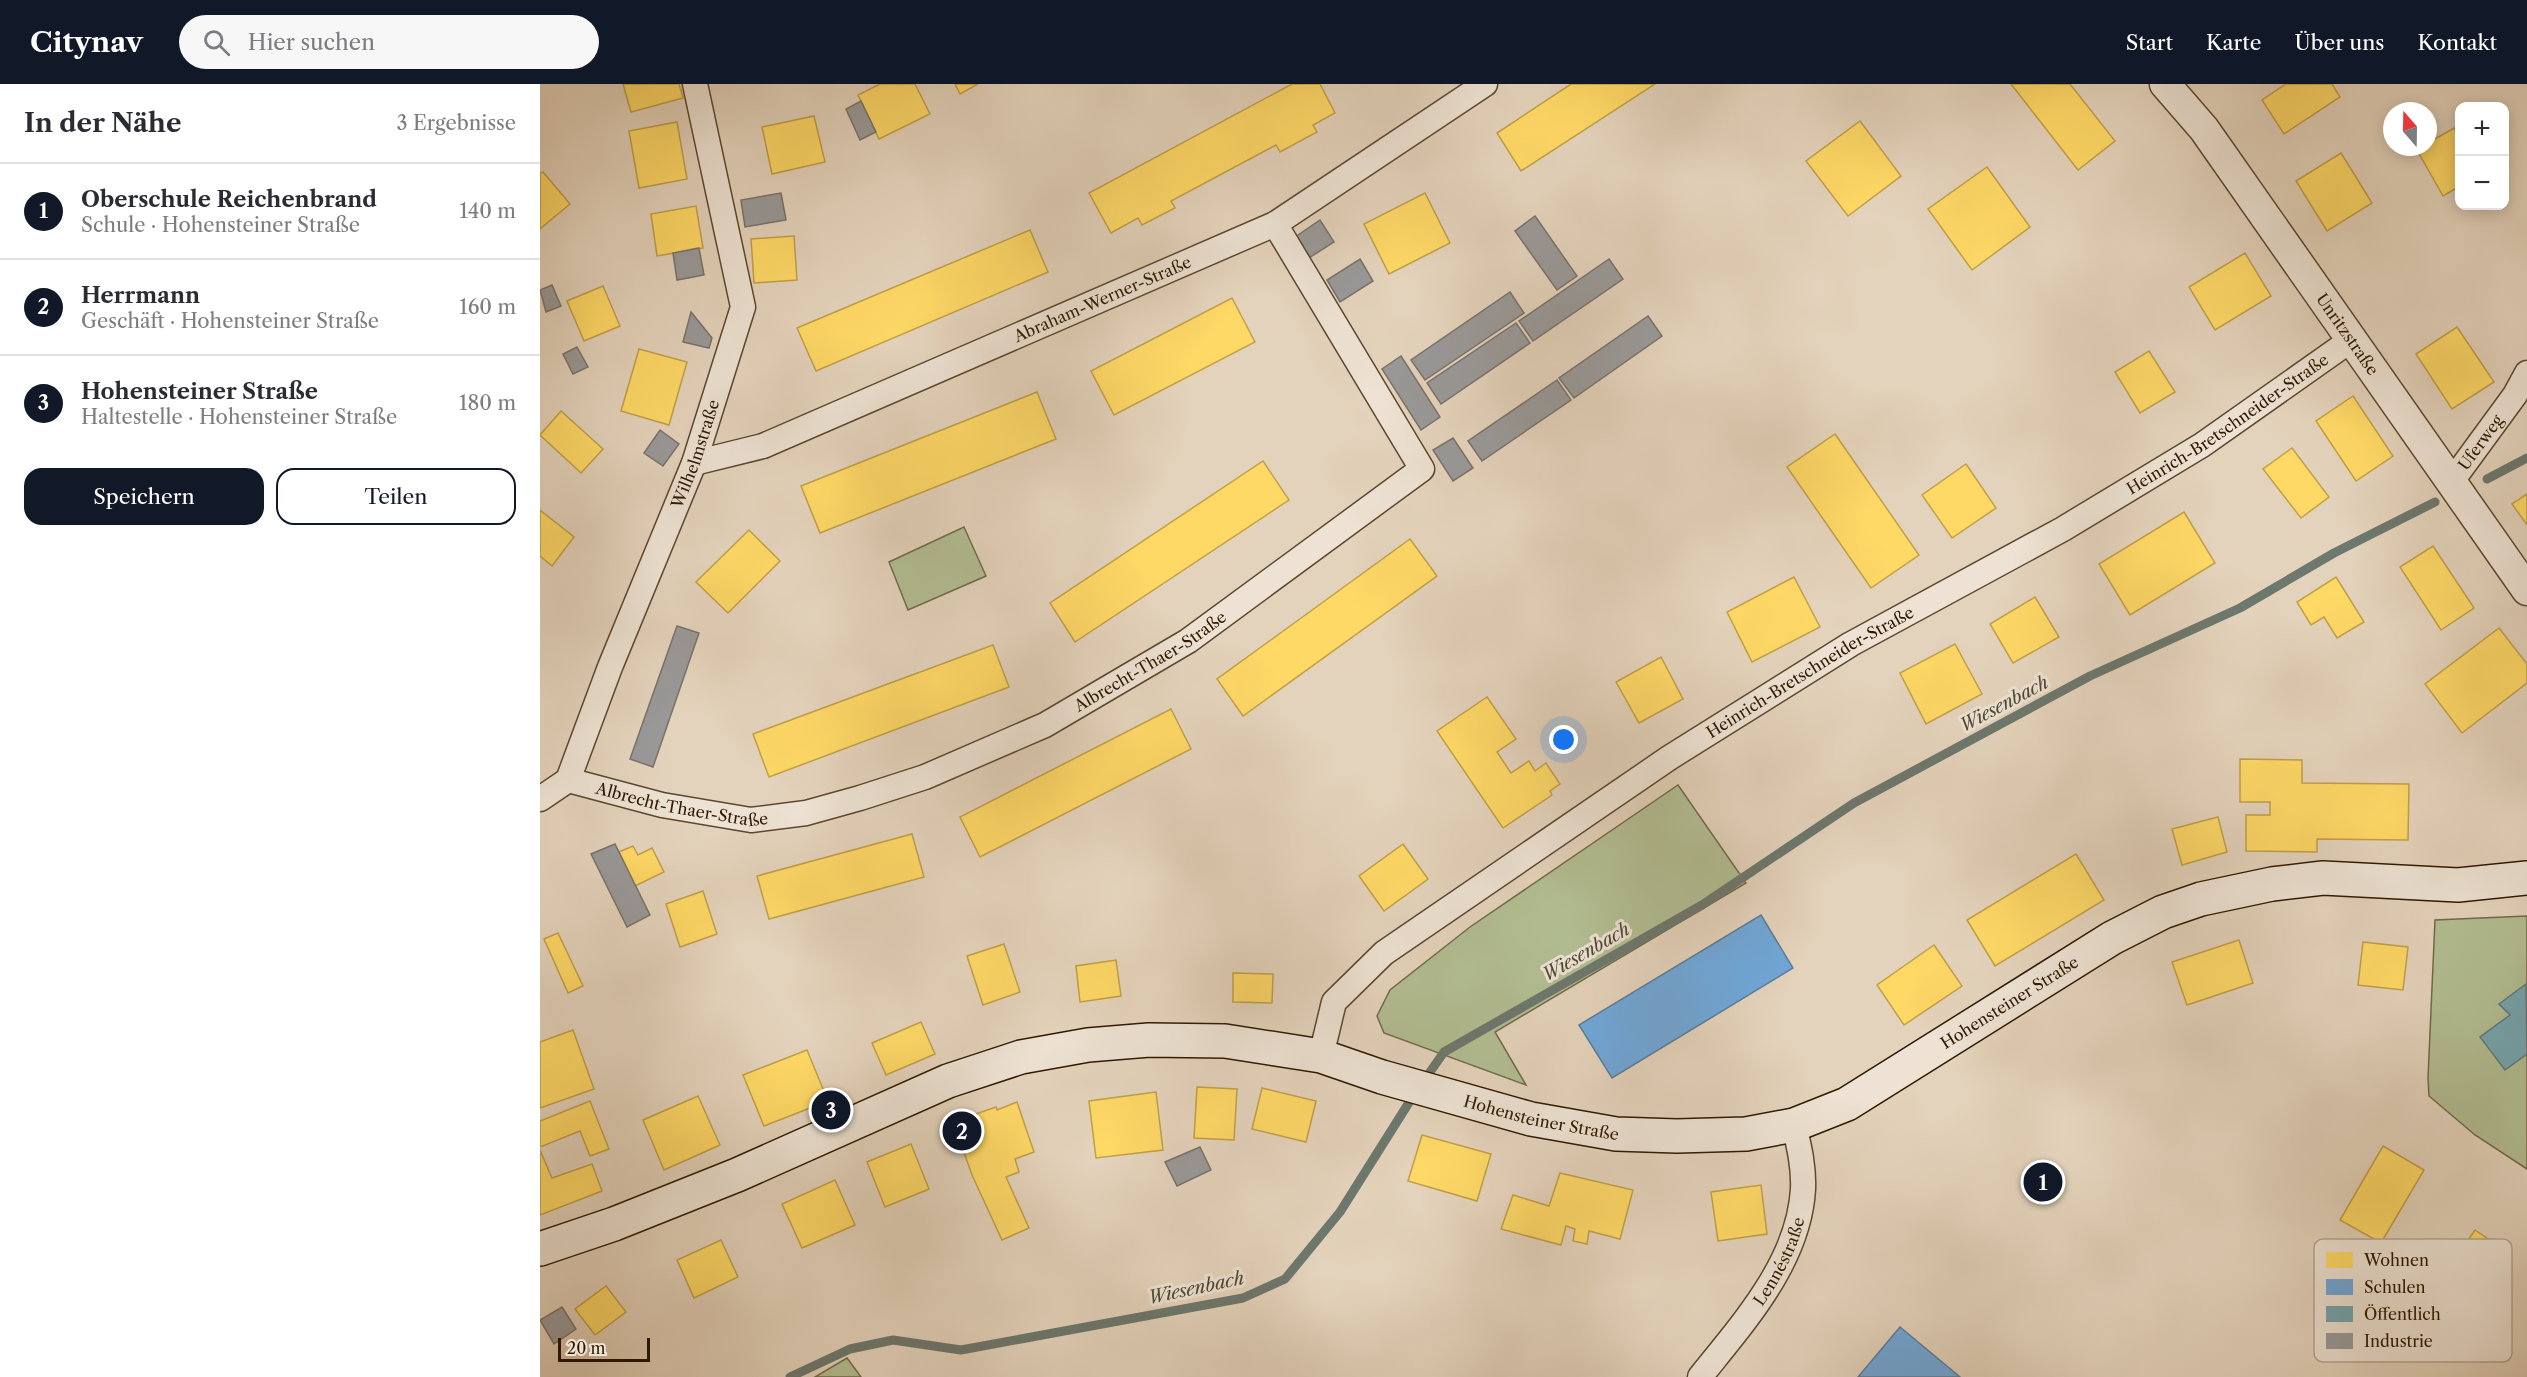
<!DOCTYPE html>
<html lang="de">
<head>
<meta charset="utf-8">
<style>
  :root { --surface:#fff; --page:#f7f7f7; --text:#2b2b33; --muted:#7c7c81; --line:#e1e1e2; --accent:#111827 }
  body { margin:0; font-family:"Libre Caslon Text",serif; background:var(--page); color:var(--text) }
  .controls { position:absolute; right:18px; top:18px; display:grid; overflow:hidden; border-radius:12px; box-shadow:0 3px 15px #0003 }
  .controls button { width:54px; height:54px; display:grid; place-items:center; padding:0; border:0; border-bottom:2px solid var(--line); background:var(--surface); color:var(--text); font:30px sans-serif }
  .compass { position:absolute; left:1843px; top:18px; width:54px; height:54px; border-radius:50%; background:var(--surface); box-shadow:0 3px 15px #0003; rotate:340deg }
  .scale { position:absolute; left:18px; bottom:15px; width:92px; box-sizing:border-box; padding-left:6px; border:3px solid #2f1a00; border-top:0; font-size:16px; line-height:21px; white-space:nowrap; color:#2f1a00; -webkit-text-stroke:4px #ede2d3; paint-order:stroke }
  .you { position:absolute; left:1024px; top:656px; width:21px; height:21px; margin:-15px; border:4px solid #fff; border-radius:50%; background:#1a73e8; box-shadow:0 0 0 9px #1a73e833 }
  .badge { display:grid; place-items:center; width:39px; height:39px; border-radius:50%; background:var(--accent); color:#fff; font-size:20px; font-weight:700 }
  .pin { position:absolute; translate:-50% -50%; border:3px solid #fff; box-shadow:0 2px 6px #0006 }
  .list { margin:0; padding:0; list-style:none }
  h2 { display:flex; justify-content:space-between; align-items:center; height:78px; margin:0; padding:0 24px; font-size:26px }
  h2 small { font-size:20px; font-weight:400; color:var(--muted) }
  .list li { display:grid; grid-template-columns:39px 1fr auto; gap:18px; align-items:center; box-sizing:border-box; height:96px; padding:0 24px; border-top:2px solid var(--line) }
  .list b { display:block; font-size:22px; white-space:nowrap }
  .list p { margin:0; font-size:20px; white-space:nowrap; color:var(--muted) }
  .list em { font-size:20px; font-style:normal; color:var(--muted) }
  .actions { display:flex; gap:12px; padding:18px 24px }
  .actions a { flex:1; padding:14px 0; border:2px solid var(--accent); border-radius:18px; text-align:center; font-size:21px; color:var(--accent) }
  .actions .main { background:var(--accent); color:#fff }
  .icon { flex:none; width:33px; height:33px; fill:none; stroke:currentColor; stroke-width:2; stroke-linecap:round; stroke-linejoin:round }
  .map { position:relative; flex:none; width:1987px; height:1293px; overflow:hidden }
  header { display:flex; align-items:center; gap:36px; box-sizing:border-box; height:84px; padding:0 30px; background:var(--accent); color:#fff }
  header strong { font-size:28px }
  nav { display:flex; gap:33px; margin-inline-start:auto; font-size:21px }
  .search { width:420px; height:54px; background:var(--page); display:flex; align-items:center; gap:15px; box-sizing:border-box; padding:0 21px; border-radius:33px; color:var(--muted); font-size:22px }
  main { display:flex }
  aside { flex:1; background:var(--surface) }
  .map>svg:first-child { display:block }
</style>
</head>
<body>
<header>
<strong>Citynav</strong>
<div class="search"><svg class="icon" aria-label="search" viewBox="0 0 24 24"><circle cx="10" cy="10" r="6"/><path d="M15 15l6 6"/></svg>Hier suchen</div>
<nav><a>Start</a><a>Karte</a><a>Über uns</a><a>Kontakt</a></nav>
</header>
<main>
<aside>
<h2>In der Nähe<small>3 Ergebnisse</small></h2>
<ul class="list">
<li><span class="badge">1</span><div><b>Oberschule Reichenbrand</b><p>Schule · Hohensteiner Straße</p></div><em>140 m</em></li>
<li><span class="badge">2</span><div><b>Herrmann</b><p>Geschäft · Hohensteiner Straße</p></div><em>160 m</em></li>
<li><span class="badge">3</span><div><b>Hohensteiner Straße</b><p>Haltestelle · Hohensteiner Straße</p></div><em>180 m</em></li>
</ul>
<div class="actions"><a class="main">Speichern</a><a>Teilen</a></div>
</aside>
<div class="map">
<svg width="1987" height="1293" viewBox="0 0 1987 1293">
  <rect width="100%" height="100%" fill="#e4d3bc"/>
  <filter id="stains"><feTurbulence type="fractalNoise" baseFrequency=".00333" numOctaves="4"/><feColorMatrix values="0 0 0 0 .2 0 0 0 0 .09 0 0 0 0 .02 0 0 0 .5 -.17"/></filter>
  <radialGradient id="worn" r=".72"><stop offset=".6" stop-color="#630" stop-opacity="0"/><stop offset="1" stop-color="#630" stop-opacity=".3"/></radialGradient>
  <g fill="#b2bd92" stroke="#706c49" stroke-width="1.5">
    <path d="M 424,443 L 446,492 L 368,526 L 349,478 Z"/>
    <path d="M 1138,701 L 1206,799 L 955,948 L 986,1001 L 844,949 L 837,932 L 850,906 L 930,843 Z"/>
    <path d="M 1987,832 L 1987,1085 L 1935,1051 L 1889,1012 L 1888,994 L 1895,836 Z"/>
    <path d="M 307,1274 L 321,1293 L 275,1293 Z"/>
  </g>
  <g fill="#ffd966" stroke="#c1a047" stroke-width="1.5">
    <path d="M 83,0 L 139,0 L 143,14 L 91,28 Z"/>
    <path d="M 340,0 L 375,0 L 390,30 L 339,55 L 318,11 Z"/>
    <path d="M 415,0 L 438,0 L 420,10 Z"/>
    <path d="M 752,0 L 780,0 L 795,29 L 773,41 L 777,48 L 740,68 L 736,61 L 631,117 L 635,124 L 602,141 L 598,134 L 571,149 L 549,109 Z"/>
    <path d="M 1031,0 L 1115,0 L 981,87 L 957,49 Z"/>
    <path d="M 1471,0 L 1530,0 L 1575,57 L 1538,86 Z"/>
    <path d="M 1746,0 L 1792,0 L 1800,13 L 1744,50 L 1722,16 Z"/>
    <path d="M 274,32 L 285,78 L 232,90 L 222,43 Z"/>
    <path d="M 1320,37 L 1361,92 L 1308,132 L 1266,77 Z"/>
    <path d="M 137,38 L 147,95 L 99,104 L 89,47 Z"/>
    <path d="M 1914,44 L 1920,54 L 1920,102 L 1903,112 L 1877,66 L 1888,63 L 1888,59 Z"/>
    <path d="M 1801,69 L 1832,119 L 1787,147 L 1756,97 Z"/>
    <path d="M 1447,83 L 1490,143 L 1432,186 L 1388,125 Z"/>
    <path d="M 3,88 L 30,120 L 0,145 L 0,90 Z"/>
    <path d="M 885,109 L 910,159 L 849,190 L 824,140 Z"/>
    <path d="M 156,122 L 163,164 L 117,172 L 111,130 Z"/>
    <path d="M 490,146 L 508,188 L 276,287 L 257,244 Z"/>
    <path d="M 254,152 L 257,196 L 214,199 L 211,155 Z"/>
    <path d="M 1705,169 L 1731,212 L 1675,246 L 1649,203 Z"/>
    <path d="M 63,202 L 80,242 L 44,257 L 27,217 Z"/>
    <path d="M 692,214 L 715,258 L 574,331 L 551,287 Z"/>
    <path d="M 1917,243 L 1954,298 L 1912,325 L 1876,270 Z"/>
    <path d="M 99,265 L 147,278 L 129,341 L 81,327 Z"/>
    <path d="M 1609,267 L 1635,308 L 1600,329 L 1575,288 Z"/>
    <path d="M 497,308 L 516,355 L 280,449 L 261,402 Z"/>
    <path d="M 1813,312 L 1853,372 L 1816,397 L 1776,337 Z"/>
    <path d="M 21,327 L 63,365 L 41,389 L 0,351 Z"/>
    <path d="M 1295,350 L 1379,471 L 1331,504 L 1247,383 Z"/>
    <path d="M 1752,364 L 1789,413 L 1761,434 L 1723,385 Z"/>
    <path d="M 723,377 L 749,416 L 535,558 L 510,519 Z"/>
    <path d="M 1426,380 L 1456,424 L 1412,454 L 1382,411 Z"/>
    <path d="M 1987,410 L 1987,441 L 1972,420 Z"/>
    <path d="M 0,426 L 34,453 L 12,482 L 0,472 Z"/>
    <path d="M 1644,428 L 1675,479 L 1590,531 L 1559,480 Z"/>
    <path d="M 209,446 L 240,477 L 188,529 L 156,498 Z"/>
    <path d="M 870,455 L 897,492 L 703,632 L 677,595 Z"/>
    <path d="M 1893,462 L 1934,524 L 1901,546 L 1860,483 Z"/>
    <path d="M 1254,493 L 1280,543 L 1212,578 L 1187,528 Z"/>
    <path d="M 1796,493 L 1824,538 L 1797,554 L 1784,533 L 1771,541 L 1757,518 Z"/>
    <path d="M 1495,513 L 1519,553 L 1473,579 L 1450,540 Z"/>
    <path d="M 1959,544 L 1987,580 L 1987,599 L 1922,649 L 1885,600 Z"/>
    <path d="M 1415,560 L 1442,610 L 1386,640 L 1360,589 Z"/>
    <path d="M 453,561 L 469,603 L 229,693 L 213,650 Z"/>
    <path d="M 1121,573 L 1143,615 L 1099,639 L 1076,598 Z"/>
    <path d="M 947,613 L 976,655 L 957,668 L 971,689 L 989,677 L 995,687 L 1006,679 L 1020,700 L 1010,707 L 1012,711 L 963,744 L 897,647 Z"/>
    <path d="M 631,625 L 651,665 L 440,773 L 420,733 Z"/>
    <path d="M 1700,675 L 1762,676 L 1762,699 L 1869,700 L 1868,756 L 1777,755 L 1777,768 L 1706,767 L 1706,731 L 1730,731 L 1730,718 L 1700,718 Z"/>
    <path d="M 1678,733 L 1687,768 L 1642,781 L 1632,745 Z"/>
    <path d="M 372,750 L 384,793 L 229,835 L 217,792 Z"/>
    <path d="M 863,760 L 888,795 L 844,827 L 819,792 Z"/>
    <path d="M 93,762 L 98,771 L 112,764 L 124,788 L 95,802 L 79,768 Z"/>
    <path d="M 1536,770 L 1564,816 L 1455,882 L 1427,836 Z"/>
    <path d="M 163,807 L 177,850 L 140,863 L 126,820 Z"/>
    <path d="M 18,849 L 43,902 L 28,909 L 4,855 Z"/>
    <path d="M 1699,856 L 1713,899 L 1647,921 L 1632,878 Z"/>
    <path d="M 1823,858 L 1868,863 L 1863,906 L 1818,901 Z"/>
    <path d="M 464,860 L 480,908 L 443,921 L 427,872 Z"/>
    <path d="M 1394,861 L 1422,902 L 1364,941 L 1337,901 Z"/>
    <path d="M 576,876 L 581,912 L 540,918 L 536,882 Z"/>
    <path d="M 693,889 L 733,890 L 732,919 L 693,918 Z"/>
    <path d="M 381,938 L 395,970 L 346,991 L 332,959 Z"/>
    <path d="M 33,946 L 54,1005 L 0,1024 L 0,958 Z"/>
    <path d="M 267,966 L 288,1017 L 224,1042 L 203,991 Z"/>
    <path d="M 657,1003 L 697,1005 L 694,1056 L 654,1054 Z"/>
    <path d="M 722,1004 L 776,1017 L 766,1058 L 712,1045 Z"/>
    <path d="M 616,1008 L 623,1066 L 556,1074 L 549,1017 Z"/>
    <path d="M 158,1012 L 180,1061 L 124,1086 L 103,1036 Z"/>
    <path d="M 50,1017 L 69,1065 L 50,1072 L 40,1047 L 0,1063 L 0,1037 Z"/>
    <path d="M 477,1018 L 494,1068 L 475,1075 L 479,1088 L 466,1093 L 489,1144 L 462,1156 L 432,1091 L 420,1057 L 413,1059 L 407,1043 L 434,1034 L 433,1031 L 456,1023 L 457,1026 Z"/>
    <path d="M 882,1051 L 951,1070 L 937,1117 L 868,1097 Z"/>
    <path d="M 371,1060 L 389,1105 L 345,1123 L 327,1078 Z"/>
    <path d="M 1843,1062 L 1884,1086 L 1841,1159 L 1800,1136 Z"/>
    <path d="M 0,1066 L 12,1094 L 52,1080 L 62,1107 L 0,1131 Z"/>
    <path d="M 1020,1089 L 1093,1106 L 1080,1155 L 1049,1147 L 1047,1160 L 1033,1157 L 1035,1145 L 1026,1142 L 1021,1161 L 961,1145 L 973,1111 L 1009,1122 Z"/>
    <path d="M 295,1096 L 315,1141 L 262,1164 L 242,1120 Z"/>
    <path d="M 1221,1101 L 1227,1150 L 1178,1157 L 1171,1108 Z"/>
    <path d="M 1935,1146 L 1957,1161 L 1922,1211 L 1900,1196 Z"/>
    <path d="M 181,1156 L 198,1193 L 154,1214 L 137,1176 Z"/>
    <path d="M 66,1202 L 86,1228 L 55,1251 L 35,1225 Z"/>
  </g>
  <g fill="#6fa8dc" stroke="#5c7d9a" stroke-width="1.5">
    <path d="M 1221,831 L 1253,884 L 1072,994 L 1039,941 Z"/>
    <path d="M 1360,1243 L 1420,1293 L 1318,1293 Z"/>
  </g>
  <path fill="#76a5af" stroke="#617b7a" stroke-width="1.5" d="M 1986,900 L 1987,970 L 1965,986 L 1940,953 L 1970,931 L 1959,920 Z"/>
  <g fill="#999" stroke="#79736b" stroke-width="1.5">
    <path d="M 321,17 L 336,48 L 320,56 L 306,25 Z"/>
    <path d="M 241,109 L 246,136 L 205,143 L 201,116 Z"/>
    <path d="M 995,132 L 1037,192 L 1017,206 L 975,147 Z"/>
    <path d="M 780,136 L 794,158 L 761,179 L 748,158 Z"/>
    <path d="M 159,164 L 164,191 L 137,196 L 133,169 Z"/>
    <path d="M 820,175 L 833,197 L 800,218 L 787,196 Z"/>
    <path d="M 1069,175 L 1083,195 L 993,257 L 979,237 Z"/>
    <path d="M 12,201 L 21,222 L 6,228 L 0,206 Z"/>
    <path d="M 970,208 L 984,229 L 885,296 L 871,276 Z"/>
    <path d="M 151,228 L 172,254 L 169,264 L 143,258 Z"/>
    <path d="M 1108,232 L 1122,252 L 1034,314 L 1019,294 Z"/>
    <path d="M 976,239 L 990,259 L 901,320 L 887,299 Z"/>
    <path d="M 37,263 L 48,283 L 33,290 L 23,270 Z"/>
    <path d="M 861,272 L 900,333 L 881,346 L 842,285 Z"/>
    <path d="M 1017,296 L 1031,316 L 942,377 L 928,357 Z"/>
    <path d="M 120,346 L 139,360 L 123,382 L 104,369 Z"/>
    <path d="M 913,354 L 933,384 L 913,397 L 893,366 Z"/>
    <path d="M 137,542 L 159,549 L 113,683 L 90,675 Z"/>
    <path d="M 75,760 L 110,831 L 87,843 L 51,770 Z"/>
    <path d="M 660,1063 L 671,1086 L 637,1102 L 625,1078 Z"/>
    <path d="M 22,1223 L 36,1245 L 14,1260 L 0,1236 Z"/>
  </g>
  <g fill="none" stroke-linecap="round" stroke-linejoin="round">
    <g stroke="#6d786e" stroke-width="9">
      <path d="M 1947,395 L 1987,374"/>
      <path d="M 883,998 L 904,968 L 1162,821 L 1314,719 L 1550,592 L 1700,524 L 1794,469 L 1895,418"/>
      <path d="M 250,1293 L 310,1265 L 353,1256 L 421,1266 L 703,1214 L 745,1195 L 800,1128 L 875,1009"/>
    </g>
    <defs>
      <g id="minor">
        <path id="s1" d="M 154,379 L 223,362 L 735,140 L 945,0"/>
        <path id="s2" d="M 1912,397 L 1975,311 L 1987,289"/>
        <path id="s3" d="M 28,696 L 122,721 L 211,736 L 266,729 L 320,714 L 385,693 L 505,641 L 648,557 L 882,385 L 735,140"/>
        <path id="s4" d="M 0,715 L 28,696 L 70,583 L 154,379 L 203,223 L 155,0"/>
        <path id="s5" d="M 781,972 L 794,918 L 844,869 L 1129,674 L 1311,560 L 1523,445 L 1662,361 L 1811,256"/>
        <path id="s6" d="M 1160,1293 C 1203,1239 1259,1178 1263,1105 C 1264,1083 1259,1062 1254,1041"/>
      </g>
      <g id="tertiary">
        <path id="s7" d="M 1625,0 L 1664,45 L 1987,506"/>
      </g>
      <g id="secondary">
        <path id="s8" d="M 0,1165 L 74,1140 L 197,1091 L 408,997 L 481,973 L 548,961 L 609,956 L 685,957 L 781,972 L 842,993 L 991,1035 L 1076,1050 L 1137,1052 L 1206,1050 L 1254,1041 L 1307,1020 L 1572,854 L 1623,828 L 1661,815 L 1732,800 L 1783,794 L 1918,801 L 1987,794"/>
      </g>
    </defs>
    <use href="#minor" stroke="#5c482f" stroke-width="27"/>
    <use href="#tertiary" stroke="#5c482f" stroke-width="33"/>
    <use href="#secondary" stroke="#2f1a00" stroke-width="36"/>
    <use href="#minor" stroke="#ede2d3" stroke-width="24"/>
    <use href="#tertiary" stroke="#ede2d3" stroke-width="30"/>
    <use href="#secondary" stroke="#ede2d3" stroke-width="33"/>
  </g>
  <g text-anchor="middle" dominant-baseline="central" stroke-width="6" stroke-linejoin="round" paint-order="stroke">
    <g font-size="16" fill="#2f1a00" stroke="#ede2d3">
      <text stroke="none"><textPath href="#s1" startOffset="441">Abraham-Werner-Straße</textPath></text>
      <text stroke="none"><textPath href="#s7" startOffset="310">Unritzstraße</textPath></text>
      <text stroke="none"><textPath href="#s5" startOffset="1122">Heinrich-Bretschneider-Straße</textPath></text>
      <text stroke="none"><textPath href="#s2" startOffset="48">Uferweg</textPath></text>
      <text stroke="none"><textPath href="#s4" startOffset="384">Wilhelmstraße</textPath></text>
      <text stroke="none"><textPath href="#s3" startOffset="621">Albrecht-Thaer-Straße</textPath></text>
      <text stroke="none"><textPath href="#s5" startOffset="636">Heinrich-Bretschneider-Straße</textPath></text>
      <text stroke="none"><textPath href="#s3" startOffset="117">Albrecht-Thaer-Straße</textPath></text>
      <text stroke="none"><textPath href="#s8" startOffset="1554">Hohensteiner Straße</textPath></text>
      <text stroke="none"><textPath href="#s8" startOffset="1050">Hohensteiner Straße</textPath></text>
      <text stroke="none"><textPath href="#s6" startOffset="141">Lennéstraße</textPath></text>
    </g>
    <g font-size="18" font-style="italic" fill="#4e4937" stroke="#ede2d3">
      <text transform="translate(1464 620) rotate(-28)">Wiesenbach</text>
      <text transform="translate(1046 868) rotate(-30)">Wiesenbach</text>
      <text transform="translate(656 1204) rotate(-12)">Wiesenbach</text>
    </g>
  </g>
  <rect x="1774" y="1155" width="198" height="123" rx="9" fill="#ede2d3" stroke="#b4a694" stroke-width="1.5"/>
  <rect x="1786" y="1168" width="27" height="16" fill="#ffd966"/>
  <rect x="1786" y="1195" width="27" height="16" fill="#6fa8dc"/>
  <rect x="1786" y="1222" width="27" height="16" fill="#76a5af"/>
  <rect x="1786" y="1249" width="27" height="16" fill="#999"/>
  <g font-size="16" fill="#2f1a00">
    <text x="1824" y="1182">Wohnen</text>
    <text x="1824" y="1209">Schulen</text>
    <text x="1824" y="1236">Öffentlich</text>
    <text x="1824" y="1263">Industrie</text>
  </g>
  <rect width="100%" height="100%" filter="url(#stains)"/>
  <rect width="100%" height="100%" fill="url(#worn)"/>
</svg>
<div class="controls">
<button>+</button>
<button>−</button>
</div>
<svg class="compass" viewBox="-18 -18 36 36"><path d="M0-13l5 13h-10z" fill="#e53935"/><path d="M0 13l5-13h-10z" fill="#7c7c81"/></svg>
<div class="scale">20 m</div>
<div class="you"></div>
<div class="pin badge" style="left:1503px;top:1098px">1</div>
<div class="pin badge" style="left:422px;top:1047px">2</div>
<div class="pin badge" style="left:291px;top:1026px">3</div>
</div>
</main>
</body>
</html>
